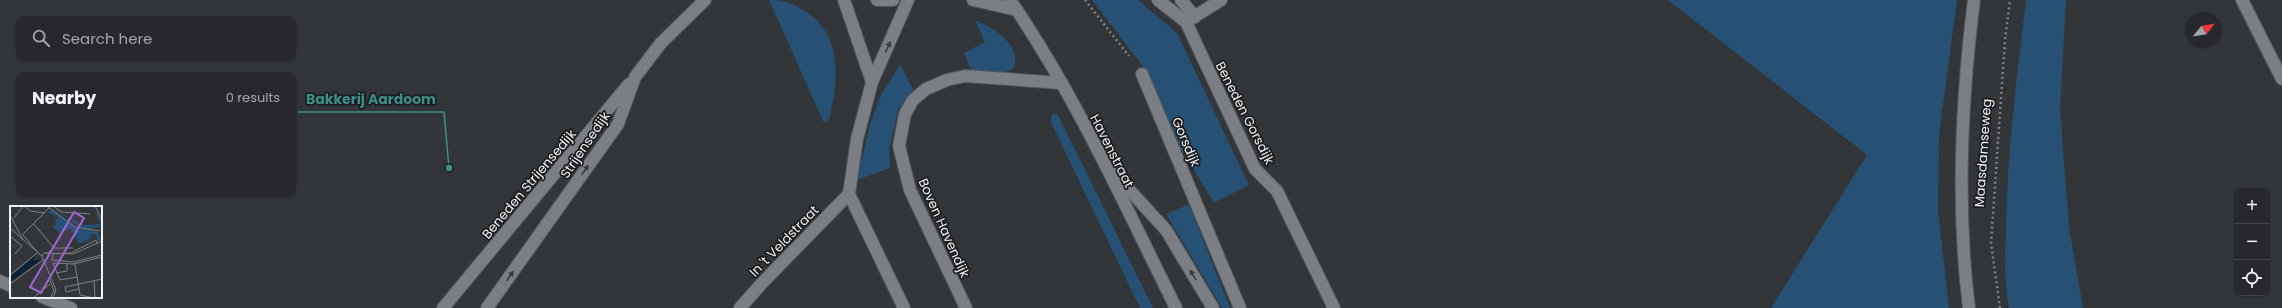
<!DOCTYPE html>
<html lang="en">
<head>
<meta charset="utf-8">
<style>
  :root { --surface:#26282b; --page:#2e3033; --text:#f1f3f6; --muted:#a4a6a9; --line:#424447 }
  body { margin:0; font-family:Poppins,sans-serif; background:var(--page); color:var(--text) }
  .controls { position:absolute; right:12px; bottom:12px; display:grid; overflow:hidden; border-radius:8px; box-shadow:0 1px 3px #0004 }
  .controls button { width:36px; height:36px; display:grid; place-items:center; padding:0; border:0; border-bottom:1px solid var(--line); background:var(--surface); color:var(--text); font:20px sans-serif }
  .compass { position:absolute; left:2186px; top:12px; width:36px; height:36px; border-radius:50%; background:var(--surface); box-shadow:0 1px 3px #0004; rotate:60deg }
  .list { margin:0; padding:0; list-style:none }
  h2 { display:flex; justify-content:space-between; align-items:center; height:52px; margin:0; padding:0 16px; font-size:17px }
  h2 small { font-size:13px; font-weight:400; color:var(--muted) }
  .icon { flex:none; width:22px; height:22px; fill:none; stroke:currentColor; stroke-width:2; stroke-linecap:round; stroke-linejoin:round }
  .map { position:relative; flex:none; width:2282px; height:308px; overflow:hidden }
  .search { position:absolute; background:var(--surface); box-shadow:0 1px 3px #0004; left:16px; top:16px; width:280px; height:44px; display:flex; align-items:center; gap:10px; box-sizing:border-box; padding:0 14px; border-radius:8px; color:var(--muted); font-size:15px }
  .panel { position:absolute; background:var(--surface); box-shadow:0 1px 3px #0004; left:16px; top:72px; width:280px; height:124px; border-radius:8px }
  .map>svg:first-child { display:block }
</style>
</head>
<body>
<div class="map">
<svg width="2282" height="308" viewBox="0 0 2282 308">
  <rect width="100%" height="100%" fill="#333639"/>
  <g fill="#275075">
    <path d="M 769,0 C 783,0 791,3 803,10 C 844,34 838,81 829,120 L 824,123 Z"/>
    <path d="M 1092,0 L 1138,0 L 1177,33 L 1249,185 L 1214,203 L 1174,137 L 1146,70 Z"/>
    <path d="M 1668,0 L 1957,0 L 1939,135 L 1938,211 L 1949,308 L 1771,308 L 1867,155 Z"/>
    <path d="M 2026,0 L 2066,0 L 2060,109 L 2069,227 L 2083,308 L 2009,308 C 2004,282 2005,256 2006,229 C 2007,153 2017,76 2026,0 Z"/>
    <path d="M 975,20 C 991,26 1017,42 1015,62 C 1015,66 1013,70 1008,71 C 996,75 984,72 971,70 L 964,53 L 985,42 Z"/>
    <path d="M 900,64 L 914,91 L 898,110 L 889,150 L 890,168 L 857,180 L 870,124 L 881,95 Z"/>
    <path d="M 1053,113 L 1058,115 L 1153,308 L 1140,308 L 1050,120 Z"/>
    <path d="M 1189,204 L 1230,308 L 1222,308 L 1166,214 Z"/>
  </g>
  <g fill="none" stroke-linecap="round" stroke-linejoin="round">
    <defs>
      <g id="minor">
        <path d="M 844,0 L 872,82"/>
        <path d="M 877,0 L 893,0"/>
        <path d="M 973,0 L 1017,10"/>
        <path d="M 1010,0 C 1076,96 1124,204 1176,308"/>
        <path d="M 1158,0 L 1186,22 L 1255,169 L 1277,191 L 1334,308"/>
        <path d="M 1181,0 L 1195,17"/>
        <path d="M 2242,0 L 2282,79"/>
        <path d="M 1186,22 L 1221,0"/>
        <path d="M 1142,74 L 1240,308"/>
        <path d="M 1112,171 L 1166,230 L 1213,308"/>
        <path d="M 849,194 L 857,139 L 872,82 L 908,0"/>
        <path d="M 849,194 L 904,308"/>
        <path d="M 0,281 L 11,286"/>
        <path d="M 42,297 L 71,308"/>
        <path d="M 443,308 L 629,84"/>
        <path d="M 487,308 L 618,124 L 635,77 L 661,43 L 705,0"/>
        <path d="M 740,308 L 763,282 L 849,194"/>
        <path d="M 966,308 L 910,190 L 899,146 L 905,114 L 913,100 L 926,89 L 947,80 L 965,76 L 1062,83"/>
        <path d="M 1969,308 C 1956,205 1961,103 1974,0"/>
      </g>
    </defs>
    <use href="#minor" stroke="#525557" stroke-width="14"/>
    <g stroke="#7f8183" stroke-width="2.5" stroke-dasharray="2 3" stroke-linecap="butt">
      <path d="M 1085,0 L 1129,56"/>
      <path d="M 2000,308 L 1991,243 L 2005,40 L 2010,0"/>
    </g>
    <use href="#minor" stroke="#7b7e82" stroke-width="12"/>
  </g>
  <defs><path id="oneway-solid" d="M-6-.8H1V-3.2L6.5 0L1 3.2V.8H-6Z"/></defs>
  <g fill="#383a3d">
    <use href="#oneway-solid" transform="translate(888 47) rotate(-65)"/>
    <use href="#oneway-solid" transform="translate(585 170) rotate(-55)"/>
    <use href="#oneway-solid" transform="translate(1193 275) rotate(-121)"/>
    <use href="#oneway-solid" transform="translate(510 276) rotate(-55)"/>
  </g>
  <g text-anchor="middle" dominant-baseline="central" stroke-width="3.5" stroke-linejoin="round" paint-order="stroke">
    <g font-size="13" fill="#f0f1f3" stroke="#1c1d1f">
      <text transform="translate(1245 113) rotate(63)">Beneden Gorsdijk</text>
      <text transform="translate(1186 142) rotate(67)">Gorsdijk</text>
      <text transform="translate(585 145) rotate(-56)">Strijensedijk</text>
      <text transform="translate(1112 151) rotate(63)">Havenstraat</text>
      <text transform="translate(1983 153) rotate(-86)">Maasdamseweg</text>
      <text transform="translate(529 184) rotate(-50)">Beneden Strijensedijk</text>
      <text transform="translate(944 228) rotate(66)">Boven Havendijk</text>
      <text transform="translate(784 241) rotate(-46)">In 't Veldstraat</text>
    </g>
  </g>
  <g transform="translate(10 206)">
    <rect width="92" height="92" fill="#333639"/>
    <path d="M 82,0 L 92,15 L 92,20 L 78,23 L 68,20 L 42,1 L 71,19 L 91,18 ZM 41,4 L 67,22 L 88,26 L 91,34 L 88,35 L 85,28 L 80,29 L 82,32 L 69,38 L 61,22 L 49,27 L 42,20 L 46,19 L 45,14 L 48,11 L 37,6 Z" fill="#275075"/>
    <path d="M 25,50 L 24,54 L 31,54 L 0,76 L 0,71 Z" fill="#0b2338"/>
    <path fill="none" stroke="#7f8183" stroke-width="1" d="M 14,0 L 20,5 L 35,7M 37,0 L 65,21 L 90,25M 43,0 L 52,6 L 80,8M 85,0 L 92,14M 0,9 L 13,34M 4,12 L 13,0M 23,17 L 44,42M 0,22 L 32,50M 12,29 L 41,0M 13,29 L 29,48M 0,30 L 12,40 L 5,48M 54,47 L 61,47 L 86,34 L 87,37M 36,48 L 44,42 L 63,42M 43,48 L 42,54 L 63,56 L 92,49M 32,50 L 34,47 L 63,48 L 92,35M 32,50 L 46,84 L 43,92M 43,57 L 63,58 L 92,51M 43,57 L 50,74 L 67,71M 65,58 L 70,89M 46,67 L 57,65 L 57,58M 0,69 L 27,47M 39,72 L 44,85 L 40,92M 84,75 L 85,92M 0,78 L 33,54M 69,83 L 56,86 L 55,81 L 92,73M 70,89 L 84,92M 23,92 L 40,78"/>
    <path fill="#9e67cf" fill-opacity="0.15" stroke="#9e67cf" stroke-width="2" d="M 64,6 L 74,12 L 31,87 L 20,81 Z"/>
    <rect width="92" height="92" fill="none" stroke="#f0f1f3" stroke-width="2"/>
  </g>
  <path fill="none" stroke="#3c8f89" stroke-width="1.5" d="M449 168L444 112H298"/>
  <circle fill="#3c8f89" stroke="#1c1d1f" stroke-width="1.5" cx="449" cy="168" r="4"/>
  <g font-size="14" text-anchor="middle" font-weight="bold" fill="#3c8f89" stroke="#1c1d1f" stroke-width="3.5" stroke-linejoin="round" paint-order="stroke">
    <text x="371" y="104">Bakkerij Aardoom</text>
  </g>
</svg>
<div class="controls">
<button>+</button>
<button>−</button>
<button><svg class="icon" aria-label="locate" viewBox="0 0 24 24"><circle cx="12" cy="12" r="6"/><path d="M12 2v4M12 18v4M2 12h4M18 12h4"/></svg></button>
</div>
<svg class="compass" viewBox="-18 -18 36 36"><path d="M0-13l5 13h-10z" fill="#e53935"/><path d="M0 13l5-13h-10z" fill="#a4a6a9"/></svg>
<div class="search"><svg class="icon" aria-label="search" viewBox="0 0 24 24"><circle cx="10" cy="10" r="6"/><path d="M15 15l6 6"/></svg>Search here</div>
<section class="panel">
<h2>Nearby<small>0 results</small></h2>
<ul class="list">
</ul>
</section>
</div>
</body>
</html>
